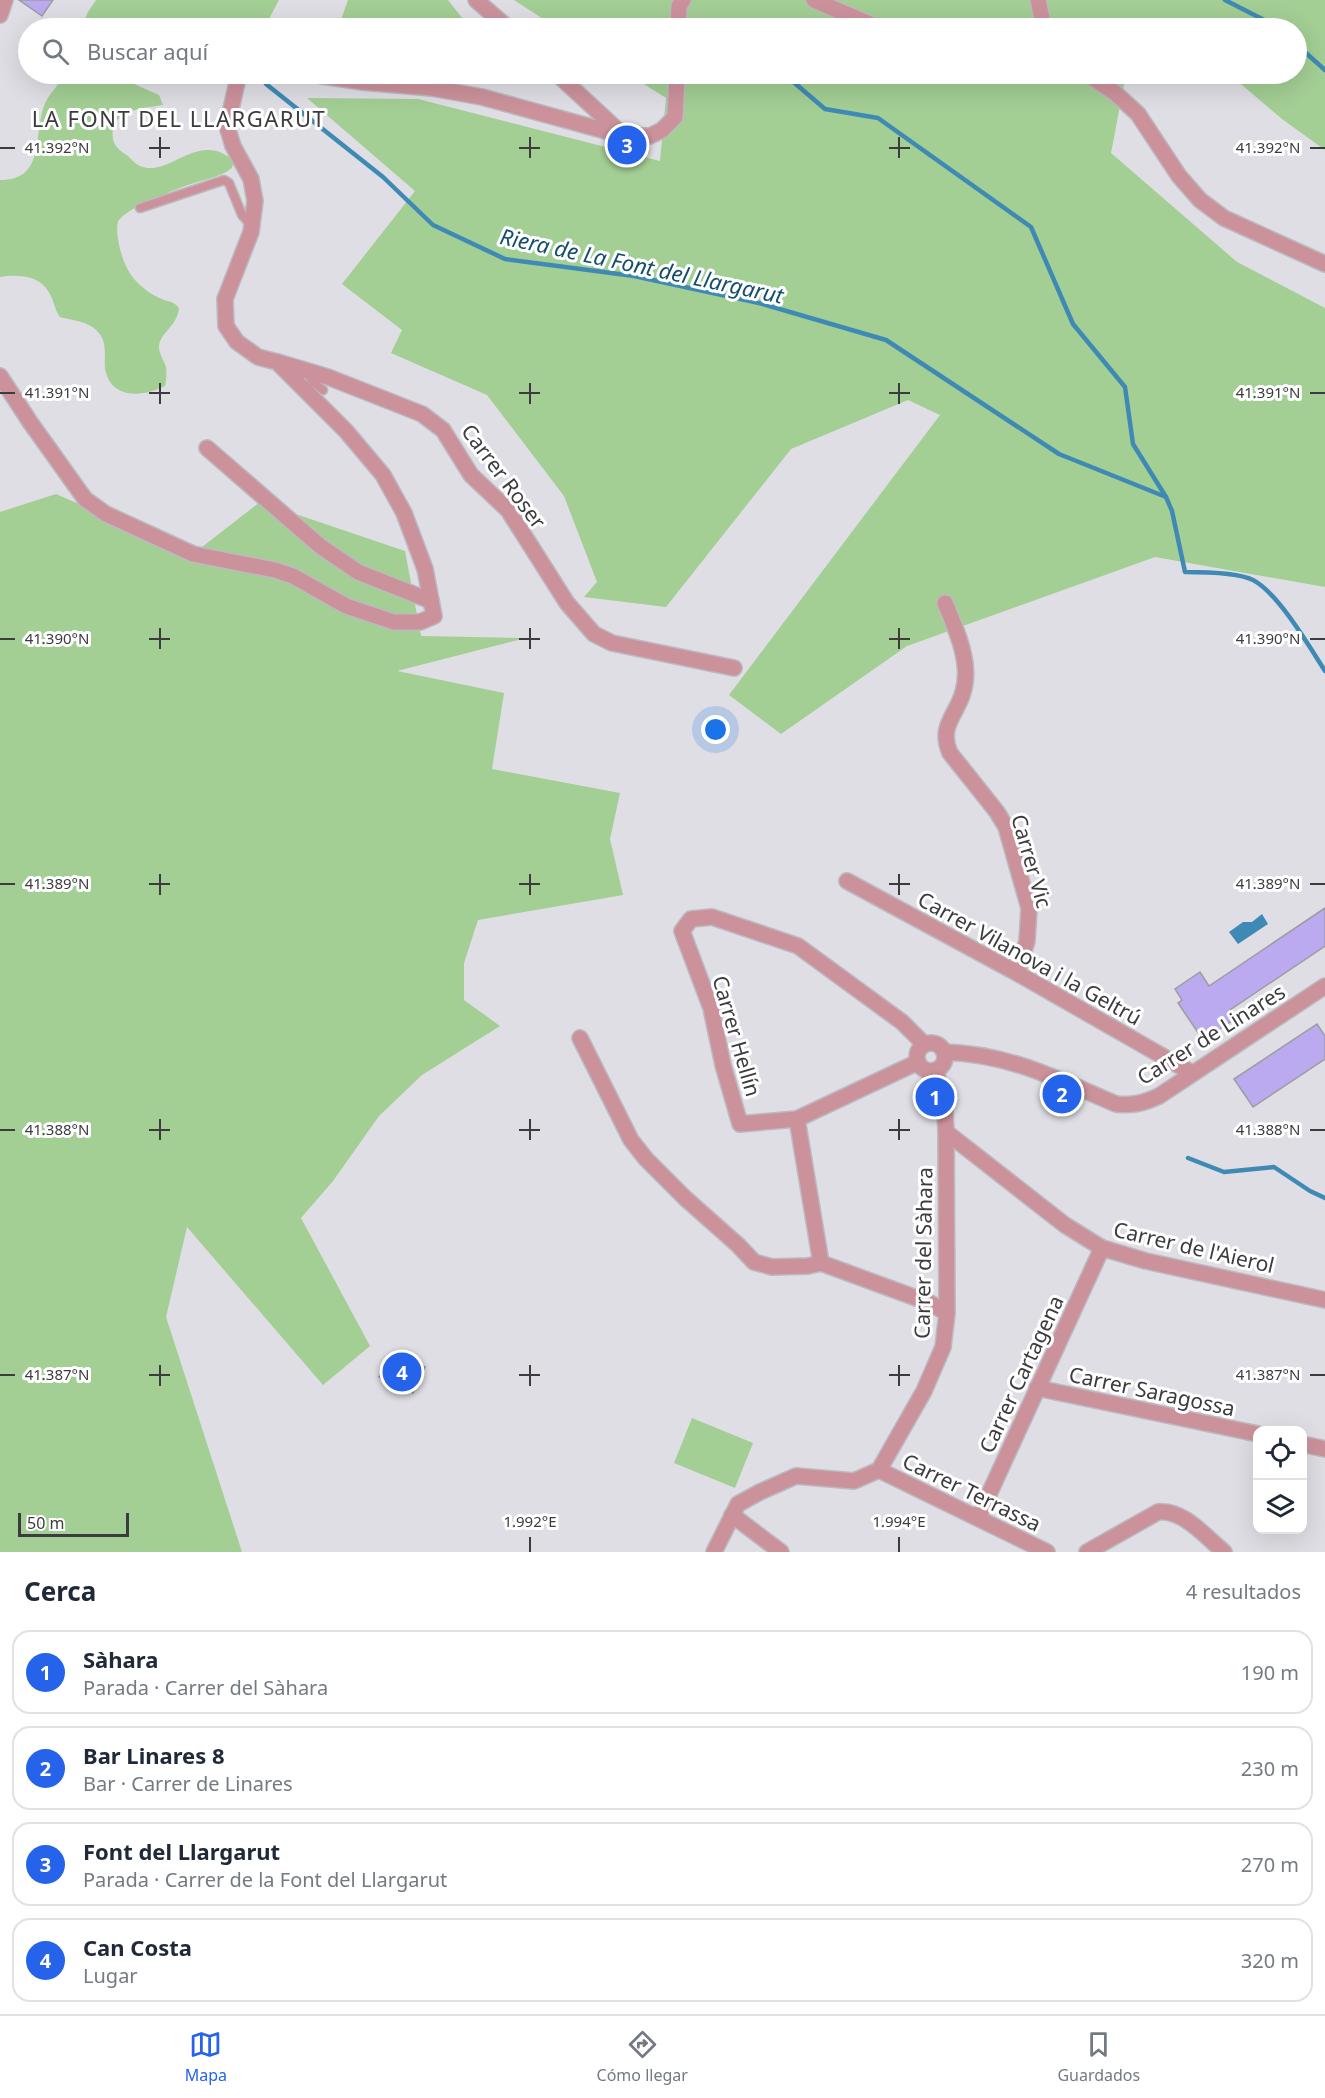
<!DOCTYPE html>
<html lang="es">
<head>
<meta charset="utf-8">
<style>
  :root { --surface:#fff; --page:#f6f6f7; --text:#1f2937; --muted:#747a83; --line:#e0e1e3; --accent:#2563eb }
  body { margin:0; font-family:"Noto Sans",sans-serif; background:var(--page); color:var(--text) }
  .controls { position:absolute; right:18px; bottom:18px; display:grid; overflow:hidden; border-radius:12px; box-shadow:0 6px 24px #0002 }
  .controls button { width:54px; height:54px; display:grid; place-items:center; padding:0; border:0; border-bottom:2px solid var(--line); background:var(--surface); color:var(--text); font:30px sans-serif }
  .scale { position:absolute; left:18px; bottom:15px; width:111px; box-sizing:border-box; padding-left:6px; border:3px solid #3c3c3e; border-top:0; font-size:16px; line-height:21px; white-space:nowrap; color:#3c3c3e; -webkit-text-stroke:4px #fff; paint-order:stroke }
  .you { position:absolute; left:716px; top:730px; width:21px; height:21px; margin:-15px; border:4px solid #fff; border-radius:50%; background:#1a73e8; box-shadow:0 0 0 9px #1a73e833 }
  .badge { display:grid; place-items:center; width:39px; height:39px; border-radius:50%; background:var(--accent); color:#fff; font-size:20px; font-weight:700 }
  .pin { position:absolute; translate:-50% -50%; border:3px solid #fff; box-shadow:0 2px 6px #0006 }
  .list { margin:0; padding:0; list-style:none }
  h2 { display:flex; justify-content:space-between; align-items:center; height:78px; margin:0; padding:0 24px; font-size:26px }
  h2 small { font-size:20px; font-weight:400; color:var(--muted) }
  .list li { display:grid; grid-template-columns:39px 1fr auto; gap:18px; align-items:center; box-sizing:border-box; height:84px; margin:0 12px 12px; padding:0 12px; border:2px solid var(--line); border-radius:18px }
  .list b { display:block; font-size:22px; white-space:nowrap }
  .list p { margin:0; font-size:20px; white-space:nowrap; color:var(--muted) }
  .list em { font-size:20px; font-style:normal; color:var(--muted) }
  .icon { flex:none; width:33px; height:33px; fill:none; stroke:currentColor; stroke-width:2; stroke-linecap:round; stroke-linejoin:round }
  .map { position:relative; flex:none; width:1325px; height:1552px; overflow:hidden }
  .search { position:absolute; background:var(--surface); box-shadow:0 6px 24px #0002; left:18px; right:18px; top:18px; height:66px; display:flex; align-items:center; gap:15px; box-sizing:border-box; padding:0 21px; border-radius:33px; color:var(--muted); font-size:22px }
  .sheet { height:462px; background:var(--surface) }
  nav { display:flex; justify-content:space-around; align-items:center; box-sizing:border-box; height:84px; border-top:2px solid var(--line); background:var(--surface); font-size:16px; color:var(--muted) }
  nav a { display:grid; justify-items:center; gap:3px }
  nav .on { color:var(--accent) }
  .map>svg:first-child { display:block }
</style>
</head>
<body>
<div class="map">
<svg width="1325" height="1552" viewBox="0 0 1325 1552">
  <rect width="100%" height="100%" fill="#dfdee4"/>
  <g fill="#a3ce94">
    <path d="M 96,0 L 279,0 L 264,28 L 81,28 L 88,12 Z"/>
    <path d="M 348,0 L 448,0 L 470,28 L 338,28 Z"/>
    <path d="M 514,0 L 1325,0 L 1325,150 L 1282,119 L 1229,74 L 1296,74 L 1296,28 L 557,28 Z"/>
    <path d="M 65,74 L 117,74 L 125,80 L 159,95 L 163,105 C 144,108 108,110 113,139 C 114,147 122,152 128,156 C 131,159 135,163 138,165 C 168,181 197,128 234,161 L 232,168 C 219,178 201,180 185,186 C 172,191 122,210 118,222 C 116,229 118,239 119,245 C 122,258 126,269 134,279 C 142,288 153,296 164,300 C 171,302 174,302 179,308 C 177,326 162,331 159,345 C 158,353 164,360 166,367 C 167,374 166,380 165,386 C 143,397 110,400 105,368 C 104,358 107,346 101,336 C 92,321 74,321 60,317 C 54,309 54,299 48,291 C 39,275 16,274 0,277 L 0,180 C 44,180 34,139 43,109 C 47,94 59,86 65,74 Z"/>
    <path d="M 628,74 L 1126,74 L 1111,153 L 1237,262 L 1325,308 L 1325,587 L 1155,557 L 907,646 L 781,734 L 729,695 L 940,415 L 908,400 L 791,449 L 666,607 L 584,597 L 597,582 L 564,496 L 487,395 L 391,353 L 402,330 L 342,284 L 415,191 L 307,98 L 418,99 L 660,161 L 666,98 Z"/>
    <path d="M 56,494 L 193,554 L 260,502 L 405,551 L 421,636 L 526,638 L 397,671 L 504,693 L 492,769 L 620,793 L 610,839 L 623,895 L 478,920 L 464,963 L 464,1000 L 500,1026 L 422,1075 L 379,1116 L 333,1181 L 301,1218 L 370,1346 L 323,1385 L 187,1227 L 166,1317 L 242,1552 L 0,1552 L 0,512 Z"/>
    <path d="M 692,1418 L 753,1443 L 735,1488 L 674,1463 Z"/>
  </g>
  <path fill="#3f8ab5" d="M 1262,914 L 1268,924 L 1238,944 L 1229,932 L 1243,922 L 1252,922 Z"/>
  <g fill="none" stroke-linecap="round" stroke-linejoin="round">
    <g stroke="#3f8ab5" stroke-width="4.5">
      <path d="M 1225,0 L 1280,28"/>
      <path d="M 1296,44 L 1325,70"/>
      <path d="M 784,74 L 825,109 L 878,118 L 1031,227 L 1073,324 L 1125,387 L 1133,444 L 1166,497 L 1172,511 L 1185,572 C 1202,572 1239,573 1253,580 C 1278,593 1309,646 1325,671"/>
      <path d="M 266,84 L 383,177 L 433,225 L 505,259 L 634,276 L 759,303 L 886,340 L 1059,454 L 1166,497"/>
      <path d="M 1188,1158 L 1224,1172 L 1274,1167 L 1310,1191 L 1325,1198"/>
    </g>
  </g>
  <g fill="#bbaaef" stroke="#9d9ca1" stroke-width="1.5">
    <path d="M 19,0 L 53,0 L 42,16 Z"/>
    <path d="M 1325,908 L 1325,946 L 1227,1012 L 1232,1021 L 1203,1040 L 1178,1003 L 1182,1000 L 1175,989 L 1200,972 L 1209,986 Z"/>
    <path d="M 1317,1024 L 1325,1036 L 1325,1059 L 1253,1107 L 1234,1079 Z"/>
    <path d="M 393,1353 L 425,1367 L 413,1393 L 379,1377 Z"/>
  </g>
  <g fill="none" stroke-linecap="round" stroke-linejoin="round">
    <defs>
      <g id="service">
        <path d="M 140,208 L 224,180 L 229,183 L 242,215 L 252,226"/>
        <path d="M 307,373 L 313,382 L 323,390"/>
      </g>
      <g id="minor">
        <path d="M 476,0 L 508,28"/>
        <path d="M 814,0 L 879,28"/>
        <path d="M 1038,0 L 1044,28"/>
        <path d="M 0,15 L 5,0"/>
        <path d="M 678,28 L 679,6 L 683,0"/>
        <path d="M 310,74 L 363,82 L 432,88 L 482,97 L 624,136 L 650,136 L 662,130 L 675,117 L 677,74"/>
        <path d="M 557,74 L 622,134"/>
        <path d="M 1087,74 L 1115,93 L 1138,114 L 1179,176 L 1200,200 L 1224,218 L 1325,264"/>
        <path d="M 278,362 L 328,377 L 422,414 L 443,430 L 471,475 L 508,510 L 567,603 L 594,634 L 612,643 L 734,668"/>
        <path d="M 0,376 L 30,422 L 85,499 L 106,514 L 193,554 L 275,570 L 293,576 L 346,606 L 394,622 L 420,622 L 434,616 L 425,569 L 404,513 L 383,475 L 346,431 L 277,362 L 258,357 L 237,342 L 226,326 L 225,299 L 251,232 L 255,201 L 251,179 L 233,146 L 227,126 L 239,74"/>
        <path d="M 207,448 L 320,546 L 358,572 L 431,601"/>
        <path d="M 945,603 C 956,629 972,664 963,692 C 957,715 938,726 950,753 L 997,812 L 1006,827 L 1029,908 L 1027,941 L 1017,973"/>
        <path d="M 847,881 L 1017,973 L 1192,1073"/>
        <path d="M 580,1038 L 631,1140 L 646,1159 L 685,1198 L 738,1245 L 754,1262 L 772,1267 L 808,1266 L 821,1263 L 930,1303 L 947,1313"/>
        <path d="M 918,1062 L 797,1119 L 740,1124 L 723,1065 L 711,1008 L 682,931 L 691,919 L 712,917 L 798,946 L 902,1022 L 924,1044"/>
        <path d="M 797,1119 L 821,1263"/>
        <path d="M 946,1132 L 1065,1225 L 1102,1248 L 1146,1261 L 1325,1300"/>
        <path d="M 1037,1388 L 1258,1434"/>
        <path d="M 1302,1444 L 1325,1449"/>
        <path d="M 732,1515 L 781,1552"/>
        <path d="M 978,1518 L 1102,1248"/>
        <path d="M 714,1552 L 738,1504 L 760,1492 L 796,1476 L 854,1481 L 879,1470 L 1047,1552"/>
        <path d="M 1087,1552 L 1158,1512 C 1183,1509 1206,1537 1224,1552"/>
      </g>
      <g id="tertiary">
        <circle cx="931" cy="1057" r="14"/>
        <path d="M 944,1052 C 1010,1054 1057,1079 1116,1104 C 1132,1106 1144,1103 1159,1096 L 1325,986"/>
        <path d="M 879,1470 L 924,1391 L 943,1347 L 947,1313 L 946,1132 L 945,1112 L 936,1070"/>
      </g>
    </defs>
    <use href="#service" stroke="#bbbabf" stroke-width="11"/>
    <use href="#minor" stroke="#bbbabf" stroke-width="18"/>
    <use href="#tertiary" stroke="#bbbabf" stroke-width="18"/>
    <use href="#service" stroke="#cc929c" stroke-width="8"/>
    <use href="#minor" stroke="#cc929c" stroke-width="15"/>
    <use href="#tertiary" stroke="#cc929c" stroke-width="15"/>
  </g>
  <path fill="none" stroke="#3c3c3e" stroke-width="2" d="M 160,137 L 160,158M 530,137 L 530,158M 899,137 L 899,158M 0,148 L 15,148M 149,148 L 170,148M 519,148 L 540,148M 889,148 L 910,148M 1310,148 L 1325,148M 160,383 L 160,404M 530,383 L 530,404M 899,383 L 899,404M 0,393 L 15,393M 149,393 L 170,393M 519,393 L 540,393M 889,393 L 910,393M 1310,393 L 1325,393M 160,628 L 160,649M 530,628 L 530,649M 899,628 L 899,649M 0,639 L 15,639M 149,639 L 170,639M 519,639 L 540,639M 889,639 L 910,639M 1310,639 L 1325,639M 160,874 L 160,895M 530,874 L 530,895M 899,874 L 899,895M 0,884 L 15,884M 149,884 L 170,884M 519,884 L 540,884M 889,884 L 910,884M 1310,884 L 1325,884M 160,1119 L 160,1140M 530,1119 L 530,1140M 899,1119 L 899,1140M 0,1130 L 15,1130M 149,1130 L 170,1130M 519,1130 L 540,1130M 889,1130 L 910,1130M 1310,1130 L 1325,1130M 160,1365 L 160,1386M 530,1365 L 530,1386M 899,1365 L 899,1386M 0,1375 L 15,1375M 149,1375 L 170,1375M 519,1375 L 540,1375M 889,1375 L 910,1375M 1310,1375 L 1325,1375M 530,1537 L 530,1552M 899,1537 L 899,1552"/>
  <g text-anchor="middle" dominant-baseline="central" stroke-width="6" stroke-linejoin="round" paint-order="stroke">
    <g font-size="21" fill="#3c3c3e" stroke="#fff">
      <text transform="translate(504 476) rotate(53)">Carrer Roser</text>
      <text transform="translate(1032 861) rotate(74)">Carrer Vic</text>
      <text transform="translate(1030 958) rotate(29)">Carrer Vilanova i la Geltrú</text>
      <text transform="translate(1211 1034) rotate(-32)">Carrer de Linares</text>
      <text transform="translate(737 1036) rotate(74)">Carrer Hellín</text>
      <text transform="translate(1194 1247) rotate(13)">Carrer de l'Aierol</text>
      <text transform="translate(923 1253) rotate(-89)">Carrer del Sàhara</text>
      <text transform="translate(1021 1374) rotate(-65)">Carrer Cartagena</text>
      <text transform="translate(1152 1391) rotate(12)">Carrer Saragossa</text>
      <text transform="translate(972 1492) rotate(26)">Carrer Terrassa</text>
    </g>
    <g font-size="22" letter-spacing="1.5" fill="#3c3c3e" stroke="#fff">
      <text x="179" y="118">LA FONT DEL LLARGARUT</text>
    </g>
    <g font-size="22" font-style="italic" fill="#144e6d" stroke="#fff">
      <text transform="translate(642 265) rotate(12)">Riera de La Font del Llargarut</text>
    </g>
  </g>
  <g font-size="15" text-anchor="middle" fill="#3c3c3e" stroke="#fff" stroke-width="6" stroke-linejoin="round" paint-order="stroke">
    <text x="57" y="153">41.392°N</text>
    <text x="1268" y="153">41.392°N</text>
    <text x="57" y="398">41.391°N</text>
    <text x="1268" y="398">41.391°N</text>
    <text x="57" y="644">41.390°N</text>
    <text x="1268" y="644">41.390°N</text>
    <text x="57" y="889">41.389°N</text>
    <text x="1268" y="889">41.389°N</text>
    <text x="57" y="1135">41.388°N</text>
    <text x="1268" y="1135">41.388°N</text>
    <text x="57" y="1380">41.387°N</text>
    <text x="1268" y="1380">41.387°N</text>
    <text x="530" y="1527">1.992°E</text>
    <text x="899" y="1527">1.994°E</text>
  </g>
</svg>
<div class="controls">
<button><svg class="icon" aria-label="locate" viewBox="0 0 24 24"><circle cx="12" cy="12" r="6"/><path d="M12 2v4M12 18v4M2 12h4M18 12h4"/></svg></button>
<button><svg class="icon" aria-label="layers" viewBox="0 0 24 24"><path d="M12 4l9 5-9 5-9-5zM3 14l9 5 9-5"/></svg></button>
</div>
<div class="scale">50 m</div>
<div class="you"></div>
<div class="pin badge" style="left:935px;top:1097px">1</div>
<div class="pin badge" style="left:1062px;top:1094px">2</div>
<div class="pin badge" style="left:627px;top:145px">3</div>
<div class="pin badge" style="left:402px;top:1372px">4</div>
<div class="search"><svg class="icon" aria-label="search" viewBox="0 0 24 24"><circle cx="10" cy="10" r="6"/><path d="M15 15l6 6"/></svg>Buscar aquí</div>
</div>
<section class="sheet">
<h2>Cerca<small>4 resultados</small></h2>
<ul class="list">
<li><span class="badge">1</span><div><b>Sàhara</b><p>Parada · Carrer del Sàhara</p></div><em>190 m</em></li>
<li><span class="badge">2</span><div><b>Bar Linares 8</b><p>Bar · Carrer de Linares</p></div><em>230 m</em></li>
<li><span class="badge">3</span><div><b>Font del Llargarut</b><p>Parada · Carrer de la Font del Llargarut</p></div><em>270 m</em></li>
<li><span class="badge">4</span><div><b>Can Costa</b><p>Lugar</p></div><em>320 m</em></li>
</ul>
</section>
<nav>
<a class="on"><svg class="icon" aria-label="map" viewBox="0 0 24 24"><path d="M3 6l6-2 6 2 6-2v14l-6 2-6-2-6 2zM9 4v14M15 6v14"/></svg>Mapa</a>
<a><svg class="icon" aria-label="directions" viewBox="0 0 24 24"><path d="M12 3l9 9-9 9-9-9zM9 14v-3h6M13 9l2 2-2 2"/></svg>Cómo llegar</a>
<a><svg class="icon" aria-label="saved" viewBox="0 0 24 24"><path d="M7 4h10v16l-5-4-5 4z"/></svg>Guardados</a>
</nav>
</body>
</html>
